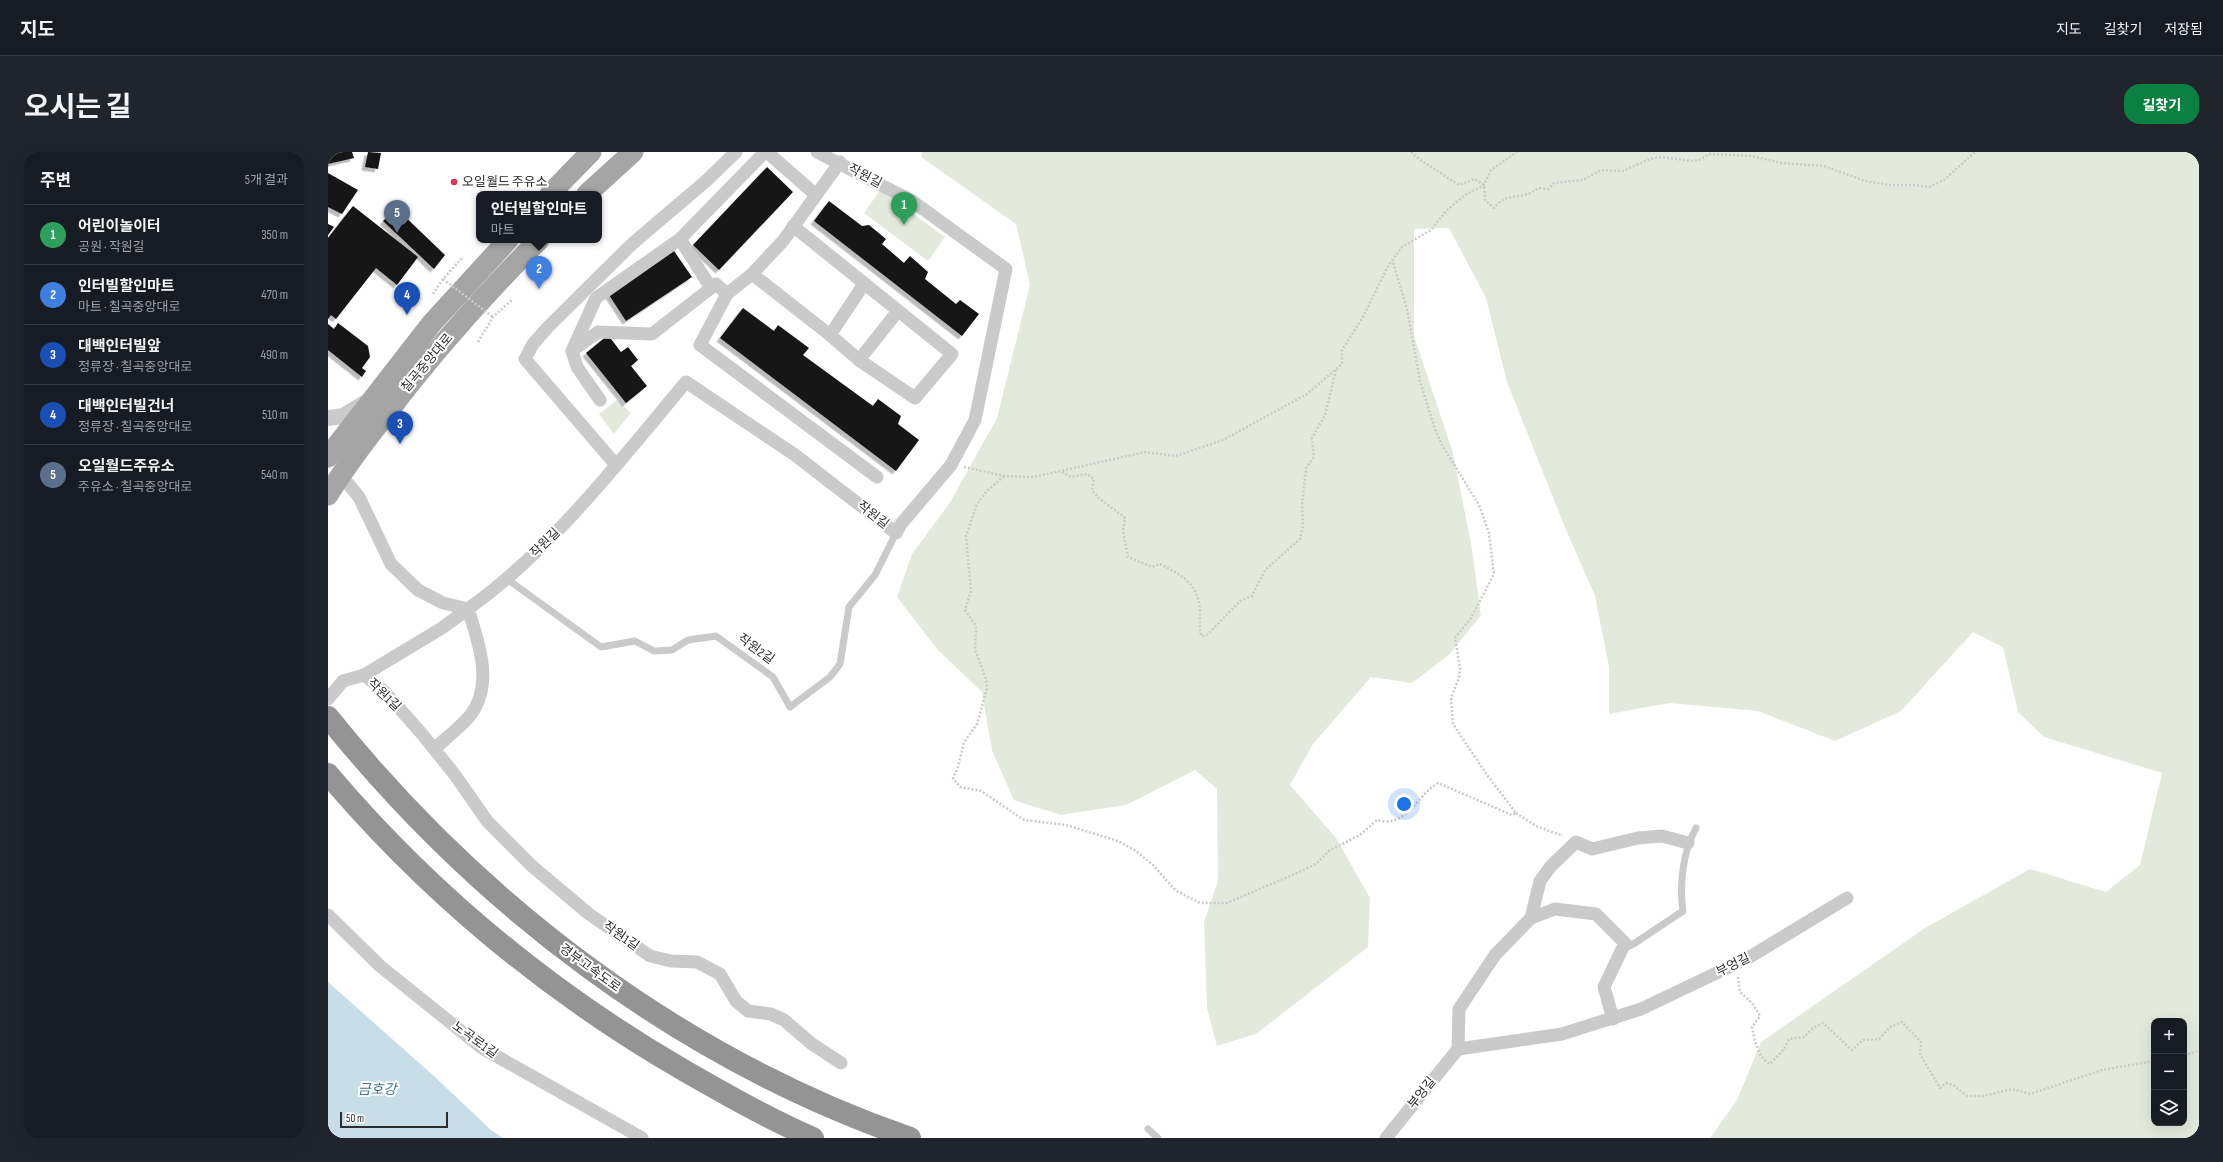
<!DOCTYPE html>
<html lang="ko">
<head>
<meta charset="utf-8">
<style>
  :root { --surface:#171b24; --page:#20242c; --text:#f1f3f6; --muted:#9ea1a6; --line:#363941; --accent:#0b8043 }
  body { margin:0; font-family:"Sofia Sans Condensed","Noto Sans KR",sans-serif; background:var(--page); color:var(--text) }
  .controls { position:absolute; right:12px; bottom:12px; display:grid; overflow:hidden; border-radius:8px; box-shadow:0 4px 16px #0002 }
  .controls button { width:36px; height:36px; display:grid; place-items:center; padding:0; border:0; border-bottom:1px solid var(--line); background:var(--surface); color:var(--text); font:20px sans-serif }
  .scale { position:absolute; left:12px; bottom:10px; width:108px; box-sizing:border-box; padding-left:4px; border:2px solid #2d2d2d; border-top:0; font-size:11px; line-height:14px; white-space:nowrap; color:#2d2d2d; -webkit-text-stroke:3px #fff; paint-order:stroke }
  .you { position:absolute; left:1076px; top:652px; width:14px; height:14px; margin:-10px; border:3px solid #fff; border-radius:50%; background:#1a73e8; box-shadow:0 0 0 6px #1a73e833 }
  .badge { display:grid; place-items:center; width:26px; height:26px; border-radius:50%; background:var(--accent); color:#fff; font-size:13px; font-weight:700 }
  .pin { position:absolute; translate:-50% -33px; filter:drop-shadow(0 1px 2px #0008) }
  .pin::after { content:''; position:absolute; top:21px; width:14px; height:12px; background:inherit; clip-path:polygon(0 0,100% 0,50% 100%) }
  .popup { position:absolute; left:148px; top:39px; width:126px; height:52px; box-sizing:border-box; display:grid; place-content:center; border-radius:8px; background:var(--surface); filter:drop-shadow(0 1px 3px #0005); font-size:13px; white-space:nowrap; color:var(--muted) }
  .popup b { font-size:15px; color:var(--text) }
  .popup::after { content:''; position:absolute; left:50%; top:100%; margin-left:-8px; border:8px solid transparent; border-top-color:var(--surface) }
  .list { margin:0; padding:0; list-style:none }
  h2 { display:flex; justify-content:space-between; align-items:center; height:52px; margin:0; padding:0 16px; font-size:17px }
  h2 small { font-size:13px; font-weight:400; color:var(--muted) }
  .list li { display:grid; grid-template-columns:26px 1fr auto; gap:12px; align-items:center; box-sizing:border-box; height:60px; padding:0 16px; border-top:1px solid var(--line) }
  .list b { display:block; font-size:15px; white-space:nowrap }
  .list p { margin:0; font-size:13px; white-space:nowrap; color:var(--muted) }
  .list em { font-size:13px; font-style:normal; color:var(--muted) }
  .icon { flex:none; width:22px; height:22px; fill:none; stroke:currentColor; stroke-width:2; stroke-linecap:round; stroke-linejoin:round }
  .map { position:relative; flex:none; width:1871px; height:986px; overflow:hidden; border-radius:16px }
  header { display:flex; align-items:center; gap:24px; box-sizing:border-box; height:56px; padding:0 20px; background:var(--surface); border-bottom:1px solid var(--line) }
  header strong { font-size:19px }
  nav { display:flex; gap:22px; margin-inline-start:auto; font-size:14px }
  .intro { display:flex; align-items:center; justify-content:space-between; box-sizing:border-box; height:96px; padding:0 24px }
  h1 { margin:0; font-size:28px }
  .button { padding:10px 18px; border-radius:16px; background:var(--accent); color:#fff; font-size:14px; font-weight:700 }
  main { display:flex; gap:24px; padding:0 24px }
  aside { flex:1; background:var(--surface); border-radius:16px; box-shadow:0 4px 16px #0002 }
  .map>svg:first-child { display:block }
</style>
</head>
<body>
<header>
<strong>지도</strong>
<nav><a>지도</a><a>길찾기</a><a>저장됨</a></nav>
</header>
<div class="intro"><h1>오시는 길</h1><a class="button">길찾기</a></div>
<main>
<aside>
<h2>주변<small>5개 결과</small></h2>
<ul class="list">
<li><span class="badge" style="background:#2e9e5b">1</span><div><b>어린이놀이터</b><p>공원 · 작원길</p></div><em>350 m</em></li>
<li><span class="badge" style="background:#3f7fe0">2</span><div><b>인터빌할인마트</b><p>마트 · 칠곡중앙대로</p></div><em>470 m</em></li>
<li><span class="badge" style="background:#1a4fb4">3</span><div><b>대백인터빌앞</b><p>정류장 · 칠곡중앙대로</p></div><em>490 m</em></li>
<li><span class="badge" style="background:#1a4fb4">4</span><div><b>대백인터빌건너</b><p>정류장 · 칠곡중앙대로</p></div><em>510 m</em></li>
<li><span class="badge" style="background:#5c6f8a">5</span><div><b>오일월드주유소</b><p>주유소 · 칠곡중앙대로</p></div><em>540 m</em></li>
</ul>
</aside>
<div class="map">
<svg width="1871" height="986" viewBox="0 0 1871 986">
  <defs>
    <filter id="shadow"><feDropShadow dx="-3.5" dy="3.5" stdDeviation="0" flood-color="#0004"/></filter>
  </defs>
  <rect width="100%" height="100%" fill="#fff"/>
  <g fill="#e4eadb" fill-rule="evenodd">
    <path d="M 594,0 L 1871,0 L 1871,986 L 1382,986 L 1409,948 L 1433,890 L 1597,776 L 1702,717 L 1778,740 L 1812,713 L 1834,621 L 1716,585 L 1690,560 L 1675,495 L 1645,480 L 1573,559 L 1507,589 L 1430,559 L 1341,551 L 1281,562 L 1281,515 L 1267,444 L 1236,373 L 1179,230 L 1158,146 L 1121,76 L 1086,77 L 1086,184 L 1125,301 L 1143,391 L 1153,463 L 1122,502 L 1084,531 L 1043,525 L 985,592 L 962,633 L 1008,686 L 1042,746 L 1040,795 L 928,882 L 889,894 L 879,856 L 876,770 L 890,729 L 889,637 L 867,618 L 798,653 L 733,663 L 686,648 L 664,599 L 654,540 L 609,497 L 569,445 L 584,402 L 621,352 L 669,266 L 702,133 L 688,72 L 593,5 ZM 1826,869 L 1856,869 L 1856,971 L 1826,971 Z"/>
    <path d="M 552,38 L 617,85 L 600,109 L 536,61 Z"/>
    <path d="M 289,248 L 303,261 L 286,282 L 271,262 Z"/>
  </g>
  <path fill="#c7dee9" d="M 0,830 L 107,925 L 163,978 L 175,986 L 0,986 Z"/>
  <g fill="#141414" filter="url(#shadow)">
    <path d="M 0,0 L 24,0 L 26,6 L 0,12 Z"/>
    <path d="M 40,0 L 53,1 L 50,17 L 37,15 Z"/>
    <path d="M 439,15 L 465,40 L 391,118 L 365,93 Z"/>
    <path d="M 0,21 L 30,38 L 14,62 L 0,55 Z"/>
    <path d="M 501,49 L 534,74 L 541,73 L 558,87 L 554,92 L 576,111 L 582,104 L 600,120 L 597,127 L 628,152 L 632,148 L 651,162 L 634,184 L 486,69 Z"/>
    <path d="M 25,54 L 90,105 L 69,133 L 48,116 L 8,167 L 3,163 L 0,167 L 0,86 Z"/>
    <path d="M 69,57 L 117,103 L 106,117 L 55,69 Z"/>
    <path d="M 0,72 L 6,75 L 0,83 Z"/>
    <path d="M 346,99 L 364,125 L 298,169 L 281,143 Z"/>
    <path d="M 415,156 L 446,179 L 450,173 L 481,196 L 475,203 L 545,254 L 550,247 L 573,264 L 570,272 L 591,288 L 568,319 L 392,186 Z"/>
    <path d="M 10,171 L 40,194 L 42,205 L 34,216 L 38,219 L 34,225 L 0,198 L 0,172 L 6,177 Z"/>
    <path d="M 280,183 L 293,200 L 300,195 L 310,208 L 303,214 L 319,234 L 298,251 L 258,201 Z"/>
  </g>
  <g fill="none" stroke-linecap="round" stroke-linejoin="round">
    <g stroke="#cacaca" stroke-width="2.5" stroke-dasharray="2 2" stroke-linecap="butt">
      <path d="M 1083,0 L 1091,7 L 1131,33 L 1147,27 L 1156,33 L 1157,48 L 1166,56 C 1180,38 1194,50 1210,36 L 1220,37 L 1226,31 L 1255,28 L 1273,18 L 1295,19 L 1322,7 L 1334,5 L 1363,9 L 1371,8 L 1381,2 L 1424,4 L 1453,11 L 1496,14 L 1537,29 L 1561,33 L 1586,33 L 1601,35 L 1616,28 L 1647,0"/>
      <path d="M 105,142 L 115,127 L 134,106"/>
      <path d="M 150,190 L 165,165 L 184,148"/>
      <path d="M 636,315 L 676,324 L 706,325 L 817,300 L 848,304 L 895,288 L 979,242 L 1014,212 L 1014,198 L 1035,165 L 1060,114 L 1074,95 L 1103,78 L 1118,59 L 1137,43 L 1156,33 L 1163,18 L 1189,0"/>
      <path d="M 734,320 L 743,325 L 759,322 L 766,327 L 764,338 C 770,348 787,357 797,366 L 795,379 L 800,405 L 824,415 L 832,412 C 855,424 870,431 872,459 C 872,468 871,475 873,484 L 879,483 L 912,449 L 924,444 L 937,418 L 972,387 L 975,374 L 974,353 L 978,316 L 986,305 L 984,286 L 997,263 L 1008,218"/>
      <path d="M 676,324 L 658,340 L 648,354 L 638,384 L 643,439 L 637,458 L 648,474 L 647,497 L 658,527 L 659,536 L 649,572 L 636,590 L 630,615 L 625,626 L 632,635 L 653,639 L 696,668 L 738,673 L 790,689 L 808,699 L 825,713 L 847,738 L 872,751 L 899,751 L 976,718 L 989,711 L 1002,698 L 1032,683 L 1049,668 C 1053,669 1060,670 1064,669 C 1083,664 1093,641 1110,631 L 1184,663 L 1188,661 L 1159,623 L 1125,572 L 1123,546 L 1131,526 L 1132,515 L 1127,486 L 1143,466 L 1166,422 L 1161,381 L 1151,353 L 1114,293 L 1107,277 L 1092,229 L 1079,157 L 1065,110"/>
      <path d="M 1188,661 L 1208,674 L 1235,684"/>
      <path d="M 1410,825 L 1412,840 L 1424,851 L 1432,864 L 1424,875 C 1426,887 1430,906 1442,912 L 1456,897 L 1461,887 L 1476,885 L 1485,876 L 1495,871 L 1524,898 L 1535,888 L 1551,887 L 1562,875 L 1574,870 L 1593,890 L 1592,902 L 1612,936 L 1618,931 L 1625,933 L 1639,944 L 1655,944 L 1684,937 L 1702,942 L 1774,918 L 1826,909"/>
      <path d="M 1856,903 L 1871,899"/>
    </g>
    <g stroke="#cacaca" stroke-width="7">
      <path d="M 179,427 L 273,495 L 307,489 L 326,499 L 344,498 L 360,488 L 388,484 L 445,525 L 462,555 L 502,525 L 512,512 L 521,455 L 547,423 L 568,381"/>
      <path d="M 1295,797 L 1307,791 L 1355,759 C 1351,733 1355,699 1368,676"/>
      <path d="M 820,977 L 830,986"/>
    </g>
    <g stroke="#cacaca" stroke-width="13">
      <path d="M 439,0 L 488,43"/>
      <path d="M 512,10 L 455,89 L 424,122 L 399,142 L 372,193 L 549,325"/>
      <path d="M 465,74 L 624,202 L 587,246 L 531,208 L 570,159"/>
      <path d="M 352,87 L 437,0"/>
      <path d="M 424,122 L 502,183"/>
      <path d="M 245,198 L 270,180 L 324,182 L 388,132 L 399,142"/>
      <path d="M 531,208 L 502,183 L 536,132"/>
      <path d="M 272,248 L 249,215 L 244,199 L 268,146 L 352,87 L 383,136"/>
      <path d="M 288,313 L 197,207 L 205,192 L 220,175 L 304,92 L 378,29 L 408,0"/>
      <path d="M 12,322 L 31,345 L 63,412 L 90,438 L 115,451 L 140,457 C 226,395 290,311 358,230 L 467,303 L 568,381 L 573,372 L 623,313 L 647,268 L 678,117 L 584,49 L 489,0"/>
      <path d="M 36,523 L 114,476 L 140,457 C 151,491 167,535 140,566 C 130,577 117,587 106,597"/>
      <path d="M 0,547 L 15,529 L 36,523 L 56,539 L 94,582 L 127,623 L 159,669 L 204,714 L 261,762 L 322,804 L 343,809 L 369,810 L 392,822 L 408,849 L 420,859 L 443,862 L 456,868 L 484,892 L 513,911"/>
      <path d="M 0,763 L 52,814 L 154,896 L 314,986"/>
      <path d="M 1203,766 L 1227,757 L 1268,762 L 1297,791 L 1276,835 L 1285,867"/>
      <path d="M 1130,897 L 1234,882 L 1313,857 L 1420,806 L 1519,746"/>
      <path d="M 1058,986 L 1130,897 L 1131,857 L 1167,803 L 1203,766 L 1212,729 L 1223,714 L 1248,690 L 1264,697 L 1310,686 L 1334,684 L 1360,691"/>
    </g>
    <path stroke="#cacaca" stroke-width="16" d="M 0,266 L 15,264 L 40,249"/>
    <g stroke="#a5a5a5" stroke-width="21">
      <path d="M 222,42 L 263,0"/>
      <path d="M 259,42 L 305,0"/>
      <path d="M 0,305 L 104,171 L 180,88"/>
      <path d="M 0,343 C 16,317 34,293 53,269 C 101,205 154,145 211,88"/>
    </g>
    <g stroke="#949494" stroke-width="22">
      <path d="M 0,565 C 152,754 352,906 582,986"/>
      <path d="M 0,622 C 101,741 222,841 357,919 C 399,943 441,967 485,986"/>
    </g>
    <path stroke="#cacaca" stroke-width="2.5" stroke-dasharray="2 2" stroke-linecap="butt" d="M 115,127 L 165,165"/>
  </g>
  <circle fill="#dd364c" stroke="#fff" stroke-width="1.5" cx="126" cy="30" r="4"/>
  <g text-anchor="middle" dominant-baseline="central" stroke-width="4" stroke-linejoin="round" paint-order="stroke">
    <g font-size="13" fill="#2d2d2d" stroke="#fff">
      <text transform="translate(537 24) rotate(28)">작원길</text>
      <text transform="translate(99 211) rotate(-50)">칠곡중앙대로</text>
      <text transform="translate(545 363) rotate(38)">작원길</text>
      <text transform="translate(217 391) rotate(-44)">작원길</text>
      <text transform="translate(428 497) rotate(36)">작원2길</text>
      <text transform="translate(56 543) rotate(44)">작원1길</text>
      <text transform="translate(293 784) rotate(35)">작원1길</text>
      <text transform="translate(1405 813) rotate(-26)">부엉길</text>
      <text transform="translate(262 816) rotate(36)">경부고속도로</text>
      <text transform="translate(147 888) rotate(36)">노곡로1길</text>
      <text transform="translate(1094 941) rotate(-51)">부엉길</text>
    </g>
    <g font-size="13" fill="#2d2d2d" stroke="#fff" text-anchor="start">
      <text x="134" y="30">오일월드 주유소</text>
    </g>
    <g font-size="14" font-style="italic" fill="#3f728b" stroke="#fff">
      <text x="49" y="937">금호강</text>
    </g>
  </g>
</svg>
<div class="controls">
<button>+</button>
<button>−</button>
<button><svg class="icon" aria-label="layers" viewBox="0 0 24 24"><path d="M12 4l9 5-9 5-9-5zM3 14l9 5 9-5"/></svg></button>
</div>
<div class="scale">50 m</div>
<div class="you"></div>
<div class="pin badge" style="left:576px;top:73px;background:#2e9e5b">1</div>
<div class="pin badge" style="left:211px;top:137px;background:#3f7fe0">2</div>
<div class="popup"><b>인터빌할인마트</b>마트</div>
<div class="pin badge" style="left:72px;top:292px;background:#1a4fb4">3</div>
<div class="pin badge" style="left:79px;top:163px;background:#1a4fb4">4</div>
<div class="pin badge" style="left:69px;top:81px;background:#5c6f8a">5</div>
</div>
</main>
</body>
</html>
